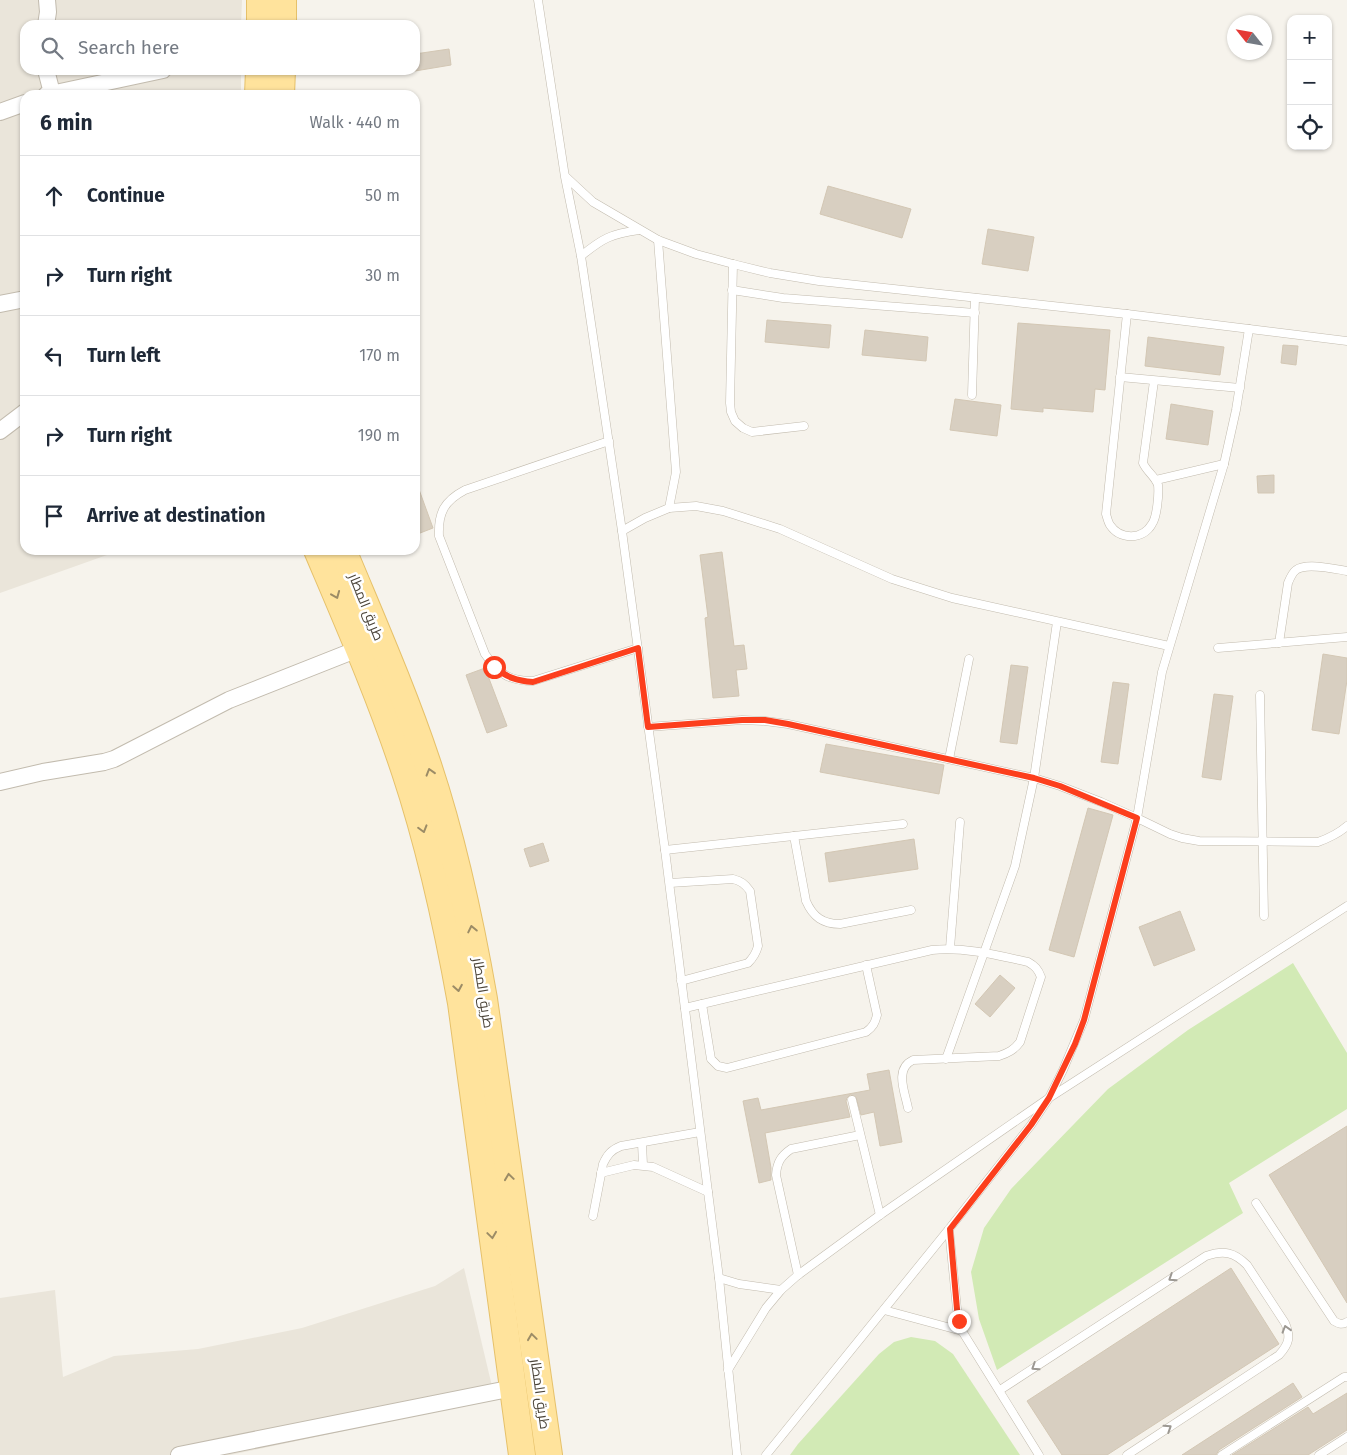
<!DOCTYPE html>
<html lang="en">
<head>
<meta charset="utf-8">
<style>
  :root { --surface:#fff; --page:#f6f6f7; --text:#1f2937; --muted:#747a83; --line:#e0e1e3 }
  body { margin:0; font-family:"Fira Sans",Cairo,sans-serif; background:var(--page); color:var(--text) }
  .controls { position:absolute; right:15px; top:15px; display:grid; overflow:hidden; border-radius:10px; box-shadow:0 1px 4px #0004 }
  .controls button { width:45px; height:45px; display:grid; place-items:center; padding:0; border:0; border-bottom:1px solid var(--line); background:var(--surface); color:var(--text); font:25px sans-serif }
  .compass { position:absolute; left:1227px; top:15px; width:45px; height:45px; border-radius:50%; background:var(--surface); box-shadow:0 1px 4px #0004; rotate:301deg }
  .stop { position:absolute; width:15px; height:15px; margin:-11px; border:4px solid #fc3f1d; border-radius:50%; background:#fff }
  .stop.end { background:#fc3f1d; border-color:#fff; box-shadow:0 1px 5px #0008 }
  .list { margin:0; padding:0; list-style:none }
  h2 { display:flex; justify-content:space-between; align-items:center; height:65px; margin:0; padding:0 20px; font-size:21px }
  h2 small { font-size:16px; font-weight:400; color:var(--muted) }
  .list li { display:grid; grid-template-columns:32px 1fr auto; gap:15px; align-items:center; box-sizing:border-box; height:80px; padding:0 20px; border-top:1px solid var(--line) }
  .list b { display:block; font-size:19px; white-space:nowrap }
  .list em { font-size:16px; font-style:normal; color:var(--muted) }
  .icon { flex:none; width:28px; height:28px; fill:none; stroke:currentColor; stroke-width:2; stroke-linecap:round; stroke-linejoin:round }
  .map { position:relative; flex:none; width:1347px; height:1455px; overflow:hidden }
  .search { position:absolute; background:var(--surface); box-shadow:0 1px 4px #0004; left:20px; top:20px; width:400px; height:55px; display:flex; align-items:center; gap:12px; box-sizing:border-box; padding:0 18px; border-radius:15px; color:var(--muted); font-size:19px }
  .panel { position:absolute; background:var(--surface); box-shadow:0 1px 4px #0004; left:20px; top:90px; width:400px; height:465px; border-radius:15px }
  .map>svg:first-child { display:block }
</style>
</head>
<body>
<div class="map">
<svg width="1347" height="1455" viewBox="0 0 1347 1455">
  <rect width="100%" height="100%" fill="#f6f3ec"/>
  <g fill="#eae5da">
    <path d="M 0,0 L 242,0 L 241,25 L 25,25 L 25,70 L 241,70 L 241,95 L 25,95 L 25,550 L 121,550 L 0,593 Z"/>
    <path d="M 464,1268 L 495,1399 L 230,1455 L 0,1455 L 0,1298 L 55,1290 L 63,1377 L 114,1356 L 198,1349 L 302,1328 L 435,1286 Z"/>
  </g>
  <g fill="#d2eab5">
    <path d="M 1293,963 L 1347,1053 L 1347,1109 L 1229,1183 L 1243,1213 L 997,1370 L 979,1319 L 971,1272 L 984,1228 L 1011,1189 L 1108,1089 L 1188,1030 Z"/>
    <path d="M 911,1337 L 935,1341 L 953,1354 L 1020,1455 L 790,1455 L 798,1444 L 879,1354 L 894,1342 Z"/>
  </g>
  <g fill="#d8cfc1" stroke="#d3c7b4">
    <path d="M 449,49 L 451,65 L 415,71 L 415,54 Z"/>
    <path d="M 828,186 L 911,209 L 902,238 L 820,214 Z"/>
    <path d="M 988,229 L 1034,237 L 1028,271 L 982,264 Z"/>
    <path d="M 767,320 L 831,325 L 829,348 L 765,342 Z"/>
    <path d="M 1018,323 L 1110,330 L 1105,390 L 1095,389 L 1093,412 L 1043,408 L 1043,412 L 1011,409 Z"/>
    <path d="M 865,330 L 928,337 L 926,361 L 862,355 Z"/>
    <path d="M 1148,337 L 1224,347 L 1220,375 L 1145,366 Z"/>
    <path d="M 1283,345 L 1298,346 L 1296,365 L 1281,363 Z"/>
    <path d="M 955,399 L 1001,405 L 997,436 L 950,430 Z"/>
    <path d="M 1171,404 L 1213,411 L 1208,445 L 1166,439 Z"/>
    <path d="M 1274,475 L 1274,493 L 1258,493 L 1257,476 Z"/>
    <path d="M 415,484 L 417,484 L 433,528 L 415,535 Z"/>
    <path d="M 722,552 L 734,646 L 744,645 L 747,669 L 736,670 L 739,696 L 713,698 L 705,618 L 708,617 L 700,555 Z"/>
    <path d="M 1323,654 L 1347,658 L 1347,680 L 1339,734 L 1312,730 Z"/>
    <path d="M 1011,665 L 1028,667 L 1017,744 L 1000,742 Z"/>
    <path d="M 485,668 L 507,726 L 487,733 L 466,675 Z"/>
    <path d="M 1113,682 L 1129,684 L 1118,764 L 1101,762 Z"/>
    <path d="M 1214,694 L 1233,696 L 1221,780 L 1202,777 Z"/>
    <path d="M 826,744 L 944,765 L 939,794 L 820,772 Z"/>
    <path d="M 1088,808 L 1113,815 L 1074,957 L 1049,950 Z"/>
    <path d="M 914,839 L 918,869 L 829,882 L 825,853 Z"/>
    <path d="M 543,843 L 549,861 L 530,867 L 524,849 Z"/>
    <path d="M 1180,911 L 1195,950 L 1154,966 L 1139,927 Z"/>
    <path d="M 1000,975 L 1015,988 L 990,1017 L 975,1004 Z"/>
    <path d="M 889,1070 L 902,1142 L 880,1146 L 874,1112 L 861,1115 L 856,1097 L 850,1095 L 847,1098 L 846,1101 L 850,1117 L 765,1133 L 771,1168 L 771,1180 L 759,1183 L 743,1101 L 758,1098 L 761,1110 L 870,1090 L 867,1074 Z"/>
    <path d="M 1347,1126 L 1347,1303 L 1269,1175 Z"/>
    <path d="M 1231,1268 L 1279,1344 L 1107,1455 L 1062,1455 L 1027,1401 Z"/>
    <path d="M 1293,1383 L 1302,1397 L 1219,1450 L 1216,1455 L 1182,1455 Z"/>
    <path d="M 1347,1393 L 1347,1430 L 1308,1455 L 1232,1455 L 1308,1407 L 1313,1414 Z"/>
  </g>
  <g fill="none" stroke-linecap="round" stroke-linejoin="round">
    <defs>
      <g id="service">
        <path d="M 538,0 L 565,177 L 581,256 L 622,531 L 665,850 L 708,1192 L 719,1278 L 737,1455"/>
        <path d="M 566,177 L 593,202 L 658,240 L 696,254 L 733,264 L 770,273 L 819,281 L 1127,314 L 1347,341"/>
        <path d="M 658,240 L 676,472 L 669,508"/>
        <path d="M 581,256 C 603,238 611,234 639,230"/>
        <path d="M 733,264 L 730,403 L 731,412 L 735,421 L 743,428 L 752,432 L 804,426"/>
        <path d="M 732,290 L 783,298 L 975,313"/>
        <path d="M 1127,314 L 1106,514 C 1107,517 1108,522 1110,525 C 1120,540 1143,540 1152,524 C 1157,517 1159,494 1158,485 C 1155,476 1147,472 1143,463 L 1154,381"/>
        <path d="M 1120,377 L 1240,388"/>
        <path d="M 972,395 L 975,298"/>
        <path d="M 609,441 L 465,490 C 444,501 438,513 439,536 L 485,654 C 499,674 509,681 533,681 L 638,648"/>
        <path d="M 1156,480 L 1224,464"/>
        <path d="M 622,531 L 645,518 L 669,508 L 696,506 L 723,511 L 780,529 L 892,579 L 952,598 L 1169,646"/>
        <path d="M 1279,643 L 1288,583 C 1290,578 1292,573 1296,570 C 1306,562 1335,569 1347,571"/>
        <path d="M 1218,648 L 1347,637"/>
        <path d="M 1260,695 L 1264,916"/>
        <path d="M 648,727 L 742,720 L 765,721 L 788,724 L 1034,778 L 1060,786 L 1101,802 L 1137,818 L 1170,834 L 1182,838 L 1199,841 L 1318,842 C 1329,838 1338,834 1347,826"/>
        <path d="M 949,759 L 969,659"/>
        <path d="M 794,836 L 806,901 C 813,917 823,924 840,924 L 911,910"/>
        <path d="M 665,850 L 903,824"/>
        <path d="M 670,883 L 733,879 C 741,881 745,884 750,891 L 758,946 C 756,954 753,958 748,963 L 681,981"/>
        <path d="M 950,948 L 960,822"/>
        <path d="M 702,1004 L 711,1059 L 718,1066 L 727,1068 L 866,1032 C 873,1027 875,1023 877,1015 L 866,965"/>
        <path d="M 685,1008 L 932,950 C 965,947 996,955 1028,962 C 1035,966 1038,969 1041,977 L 1020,1042 C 1014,1050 1008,1053 999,1056 L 913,1060 C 894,1069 905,1092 908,1108"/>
        <path d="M 946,1059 L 1015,866 L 1034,778 L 1057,622"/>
        <path d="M 852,1100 L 880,1215"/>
        <path d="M 642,1143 L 643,1165"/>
        <path d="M 601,1173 L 634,1165 L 653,1167 L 708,1192"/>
        <path d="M 1256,1203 L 1334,1321 C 1339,1324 1342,1325 1347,1322"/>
        <path d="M 593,1216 L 603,1164 C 607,1155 611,1150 621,1146 L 700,1132"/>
        <path d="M 949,1229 L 957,1309 L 962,1331 L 1039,1455"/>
        <path d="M 798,1275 L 776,1175 C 777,1162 781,1156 791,1149 L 860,1135"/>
        <path d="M 719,1278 L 739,1284 L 781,1290"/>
        <path d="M 884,1310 L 962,1331"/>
        <path d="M 728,1370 L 766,1308 L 781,1290 L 798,1275 L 880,1215 L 1049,1098 L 1347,906"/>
        <path d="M 1000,1390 L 1206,1256 C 1224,1250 1234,1252 1247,1265 L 1285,1323 C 1291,1337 1289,1344 1279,1355 L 1127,1455"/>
        <path d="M 766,1455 L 949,1229 L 1031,1125 L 1049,1098 L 1063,1070 L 1084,1020 L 1137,818 L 1162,672 L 1224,464 L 1236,410 L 1249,329"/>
        <path d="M 1222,1455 L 1344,1377 L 1347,1377"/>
        <path d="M 1319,1455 L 1347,1437"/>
      </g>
      <g id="minor">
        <path d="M 46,25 L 48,12 L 47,0"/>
        <path d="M 46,70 L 52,93"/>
        <path d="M 46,95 L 163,70"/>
        <path d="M 0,112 L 25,103"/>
        <path d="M 0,304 L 25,299"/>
        <path d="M 0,431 L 25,412"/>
        <path d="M 0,782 L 43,772 L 104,762 L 114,759 L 229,700 L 358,649"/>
        <path d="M 179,1455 L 513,1388"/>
      </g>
      <g id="primary">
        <path d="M 260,25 L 260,0"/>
        <path d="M 283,25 L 283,0"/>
        <path d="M 258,95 L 259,70"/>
        <path d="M 281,95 L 282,70"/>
        <path d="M 317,550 C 348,623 380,696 405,772 C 430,847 447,925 461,1003 L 522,1455"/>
        <path d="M 343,550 C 372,620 403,690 427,762 C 453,839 470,919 484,999 L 549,1455"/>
      </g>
    </defs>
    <use href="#service" stroke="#c2bbae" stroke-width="9"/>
    <use href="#minor" stroke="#c2bbae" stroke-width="18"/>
    <use href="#primary" stroke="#e6c16a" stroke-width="28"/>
    <use href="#service" stroke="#fff" stroke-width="8"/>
    <use href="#minor" stroke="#fff" stroke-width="16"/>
    <use href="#primary" stroke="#ffe39c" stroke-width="26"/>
  </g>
  <defs><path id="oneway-chevron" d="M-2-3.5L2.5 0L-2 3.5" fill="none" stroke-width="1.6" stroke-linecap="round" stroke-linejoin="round" transform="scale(1.25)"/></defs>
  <g stroke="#9c8c66">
    <use href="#oneway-chevron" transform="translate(336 595) rotate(68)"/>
    <use href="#oneway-chevron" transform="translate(430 772) rotate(-107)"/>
    <use href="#oneway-chevron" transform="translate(423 829) rotate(74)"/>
    <use href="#oneway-chevron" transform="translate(472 929) rotate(-102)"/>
    <use href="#oneway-chevron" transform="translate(458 988) rotate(80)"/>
    <use href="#oneway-chevron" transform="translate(509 1177) rotate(-98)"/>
    <use href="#oneway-chevron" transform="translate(492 1235) rotate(82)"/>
    <use href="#oneway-chevron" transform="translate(532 1337) rotate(-98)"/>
  </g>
  <g stroke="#9c9892">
    <use href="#oneway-chevron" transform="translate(1172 1278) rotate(147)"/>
    <use href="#oneway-chevron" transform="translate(1286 1329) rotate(-107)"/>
    <use href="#oneway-chevron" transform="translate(1035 1367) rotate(147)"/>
    <use href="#oneway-chevron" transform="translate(1168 1428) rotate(-33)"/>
  </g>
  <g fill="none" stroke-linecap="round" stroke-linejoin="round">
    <path stroke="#fc3f1d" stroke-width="6" d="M 494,667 C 507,677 516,681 533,682 L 638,648 L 648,727 L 742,720 L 765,720 L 788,724 L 1034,778 L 1060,786 L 1137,818 L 1084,1020 L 1075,1044 L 1049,1098 L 1031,1125 L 950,1229 L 957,1309 L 959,1321"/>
  </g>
  <g text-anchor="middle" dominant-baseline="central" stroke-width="5" stroke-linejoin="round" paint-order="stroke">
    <g font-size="14" fill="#4b4439" stroke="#fff">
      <text transform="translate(366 607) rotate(68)">طريق المطار</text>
      <text transform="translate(483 993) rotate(81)">طريق المطار</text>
      <text transform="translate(540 1394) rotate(82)">طريق المطار</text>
    </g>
  </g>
</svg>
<div class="controls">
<button>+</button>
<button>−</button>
<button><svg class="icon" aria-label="locate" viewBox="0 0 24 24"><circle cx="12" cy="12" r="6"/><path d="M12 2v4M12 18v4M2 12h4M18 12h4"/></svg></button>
</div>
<svg class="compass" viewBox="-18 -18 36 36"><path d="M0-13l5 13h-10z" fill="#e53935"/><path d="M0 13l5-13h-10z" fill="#747a83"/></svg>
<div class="stop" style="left:494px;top:667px"></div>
<div class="stop end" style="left:959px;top:1321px"></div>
<div class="search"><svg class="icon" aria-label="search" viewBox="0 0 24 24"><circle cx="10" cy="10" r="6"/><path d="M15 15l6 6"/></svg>Search here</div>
<section class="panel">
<h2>6 min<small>Walk · 440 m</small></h2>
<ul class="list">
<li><svg class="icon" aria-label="ahead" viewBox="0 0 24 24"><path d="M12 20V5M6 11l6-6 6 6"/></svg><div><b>Continue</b></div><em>50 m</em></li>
<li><svg class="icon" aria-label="right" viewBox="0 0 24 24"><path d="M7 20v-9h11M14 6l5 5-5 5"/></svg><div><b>Turn right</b></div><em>30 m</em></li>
<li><svg class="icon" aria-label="left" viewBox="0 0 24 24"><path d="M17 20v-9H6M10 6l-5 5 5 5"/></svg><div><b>Turn left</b></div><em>170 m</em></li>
<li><svg class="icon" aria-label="right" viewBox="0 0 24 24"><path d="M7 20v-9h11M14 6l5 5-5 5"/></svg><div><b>Turn right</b></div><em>190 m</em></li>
<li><svg class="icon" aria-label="arrive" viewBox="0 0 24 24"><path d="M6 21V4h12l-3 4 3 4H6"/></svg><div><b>Arrive at destination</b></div></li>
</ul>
</section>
</div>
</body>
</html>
